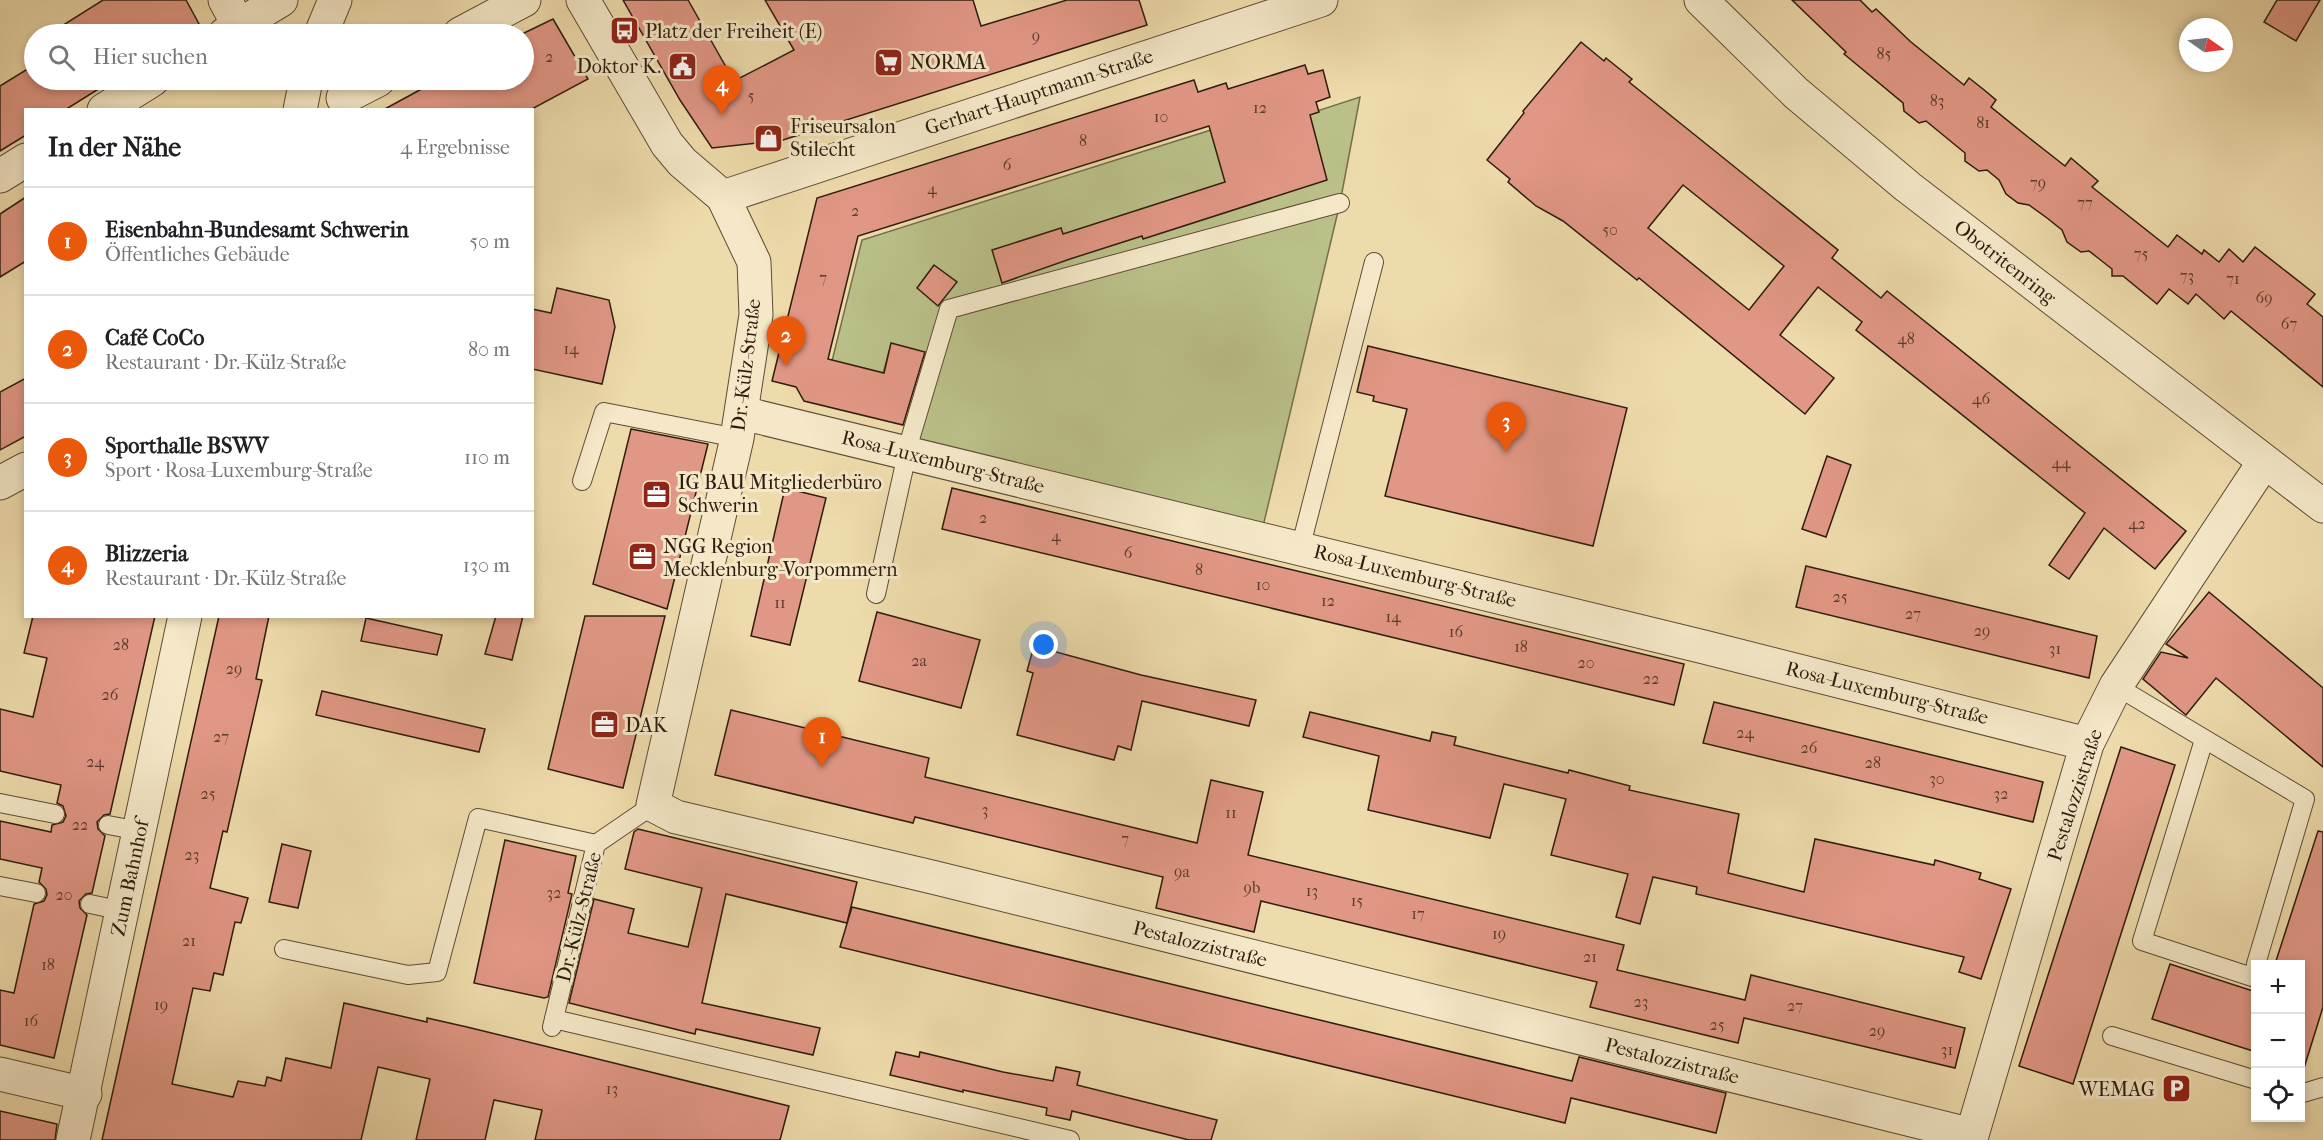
<!DOCTYPE html>
<html lang="de">
<head>
<meta charset="utf-8">
<style>
  :root { --surface:#fff; --page:#f2f2f2; --text:#202124; --muted:#757577; --line:#e0e0e0; --accent:#ea580c }
  body { margin:0; font-family:"IM FELL French Canon",serif; background:var(--page); color:var(--text) }
  .controls { position:absolute; right:18px; bottom:18px; display:grid; overflow:hidden; border-radius:0px; box-shadow:0 3px 9px #0003 }
  .controls button { width:54px; height:54px; display:grid; place-items:center; padding:0; border:0; border-bottom:2px solid var(--line); background:var(--surface); color:var(--text); font:30px sans-serif }
  .compass { position:absolute; left:2179px; top:18px; width:54px; height:54px; border-radius:50%; background:var(--surface); box-shadow:0 3px 9px #0003; rotate:104deg }
  .you { position:absolute; left:1044px; top:645px; width:21px; height:21px; margin:-15px; border:4px solid #fff; border-radius:50%; background:#1a73e8; box-shadow:0 0 0 9px #1a73e833 }
  .badge { display:grid; place-items:center; width:39px; height:39px; border-radius:50%; background:var(--accent); color:#fff; font-size:20px; font-weight:700 }
  .pin { position:absolute; translate:-50% -50px; filter:drop-shadow(0 2px 3px #0008) }
  .pin::after { content:''; position:absolute; top:32px; width:21px; height:18px; background:inherit; clip-path:polygon(0 0,100% 0,50% 100%) }
  .list { margin:0; padding:0; list-style:none }
  h2 { display:flex; justify-content:space-between; align-items:center; height:78px; margin:0; padding:0 24px; font-size:26px }
  h2 small { font-size:20px; font-weight:400; color:var(--muted) }
  .list li { display:grid; grid-template-columns:39px 1fr auto; gap:18px; align-items:center; box-sizing:border-box; height:108px; padding:0 24px; border-top:2px solid var(--line) }
  .list b { display:block; font-size:22px; white-space:nowrap }
  .list p { margin:0; font-size:20px; white-space:nowrap; color:var(--muted) }
  .list em { font-size:20px; font-style:normal; color:var(--muted) }
  .icon { flex:none; width:33px; height:33px; fill:none; stroke:currentColor; stroke-width:2; stroke-linecap:round; stroke-linejoin:round }
  .map { position:relative; flex:none; width:2323px; height:1140px; overflow:hidden }
  .search { position:absolute; background:var(--surface); box-shadow:0 3px 9px #0003; left:24px; top:24px; width:510px; height:66px; display:flex; align-items:center; gap:15px; box-sizing:border-box; padding:0 21px; border-radius:33px; color:var(--muted); font-size:22px }
  .panel { position:absolute; background:var(--surface); box-shadow:0 3px 9px #0003; left:24px; top:108px; width:510px; height:510px; border-radius:0px }
  .map>svg:first-child { display:block }
</style>
</head>
<body>
<div class="map">
<svg width="2323" height="1140" viewBox="0 0 2323 1140">
  <rect width="100%" height="100%" fill="#eedbab"/>
  <filter id="stains"><feTurbulence type="fractalNoise" baseFrequency=".00333" numOctaves="4"/><feColorMatrix values="0 0 0 0 .2 0 0 0 0 .09 0 0 0 0 .02 0 0 0 .5 -.17"/></filter>
  <radialGradient id="worn" r=".72"><stop offset=".6" stop-color="#630" stop-opacity="0"/><stop offset="1" stop-color="#630" stop-opacity=".3"/></radialGradient>
  <path fill="#bac088" stroke="#746e4b" stroke-width="1.5" d="M 1360,97 L 1340,203 L 1260,539 L 907,453 L 928,358 L 889,351 L 883,374 L 832,361 L 862,240 L 1211,130 L 1215,144 Z"/>
  <g fill="#e19785" stroke="#2e1c0e" stroke-width="1.5" fill-rule="evenodd">
    <path d="M 103,0 L 186,0 L 199,24 L 182,34 L 49,34 Z"/>
    <path d="M 623,0 L 688,0 L 734,81 L 794,50 L 765,0 L 973,0 L 981,26 L 1067,0 L 1139,0 L 1147,25 L 783,140 L 712,148 L 680,100 Z"/>
    <path d="M 1792,0 L 1860,0 L 1872,12 L 1876,9 L 1911,42 L 1964,85 L 1969,78 L 1983,89 L 1996,100 L 1991,107 L 2028,137 L 2065,166 L 2071,158 L 2098,181 L 2092,187 L 2168,247 L 2177,235 L 2202,254 L 2204,250 L 2219,262 L 2229,249 L 2243,262 L 2255,247 L 2315,294 L 2307,304 L 2323,317 L 2323,387 L 2231,311 L 2224,319 L 2196,294 L 2188,304 L 2169,289 L 2157,304 L 2123,276 L 2112,276 L 2112,269 L 2098,258 L 2089,251 L 2081,252 L 2067,242 L 2062,230 L 2047,218 L 2029,205 L 2018,203 L 2006,194 L 1999,180 L 1987,170 L 1979,171 L 1965,161 L 1965,153 L 1926,121 L 1919,123 L 1904,111 L 1903,103 L 1844,54 L 1846,52 Z"/>
    <path d="M 2277,0 L 2320,0 L 2296,41 L 2264,22 Z"/>
    <path d="M 553,19 L 588,79 L 530,110 L 383,110 L 438,80 L 524,80 L 522,34 Z"/>
    <path d="M 1581,42 L 1604,61 L 1606,58 L 1632,79 L 1629,82 L 1838,250 L 1832,258 L 1881,298 L 1887,291 L 2186,531 L 2155,569 L 2104,528 L 2069,579 L 2049,565 L 2085,513 L 1856,330 L 1862,322 L 1818,287 L 1780,335 L 1834,378 L 1805,414 L 1639,278 L 1637,280 L 1563,221 L 1536,206 L 1508,182 L 1510,179 L 1487,160 L 1524,113 L 1523,111 ZM 1683,185 L 1784,266 L 1749,310 L 1648,228 Z"/>
    <path d="M 34,65 L 34,80 L 113,80 L 65,110 L 26,110 L 26,135 L 0,151 L 0,86 Z"/>
    <path d="M 1305,65 L 1308,74 L 1323,70 L 1330,97 L 1316,102 L 1319,112 L 1310,115 L 1327,180 L 1143,239 L 1142,236 L 1070,259 L 1002,283 L 992,250 L 1061,228 L 1063,234 L 1225,182 L 1209,126 L 858,236 L 828,359 L 884,373 L 891,343 L 925,352 L 903,425 L 804,401 L 796,387 L 772,381 L 817,198 L 1194,80 L 1198,92 L 1226,83 L 1228,89 Z"/>
    <path d="M 26,197 L 26,261 L 0,277 L 0,214 Z"/>
    <path d="M 934,265 L 957,282 L 938,306 L 917,288 Z"/>
    <path d="M 557,288 L 609,300 L 615,327 L 602,384 L 532,369 L 532,309 L 551,313 Z"/>
    <path d="M 1368,346 L 1627,408 L 1593,546 L 1385,496 L 1407,409 L 1373,401 L 1374,396 L 1357,392 Z"/>
    <path d="M 26,378 L 26,436 L 0,450 L 0,392 Z"/>
    <path d="M 631,429 L 708,444 L 667,609 L 593,584 Z"/>
    <path d="M 1827,456 L 1851,465 L 1826,537 L 1802,529 Z"/>
    <path d="M 785,488 L 826,498 L 790,645 L 751,636 Z"/>
    <path d="M 952,488 L 1684,664 L 1674,705 L 942,529 Z"/>
    <path d="M 1806,566 L 2097,636 L 2089,678 L 1796,607 Z"/>
    <path d="M 2209,592 L 2323,688 L 2323,767 L 2216,678 L 2186,715 L 2143,679 L 2161,652 L 2188,658 L 2166,644 Z"/>
    <path d="M 877,612 L 980,640 L 961,708 L 859,681 Z"/>
    <path d="M 33,616 L 155,616 L 110,814 L 104,815 L 97,822 L 98,829 L 105,836 L 92,893 L 86,894 L 79,901 L 80,908 L 87,915 L 54,1058 L 0,1045 L 0,990 L 14,993 L 34,904 L 44,901 L 47,895 L 46,889 L 39,882 L 42,868 L 0,859 L 0,821 L 51,832 L 52,825 L 63,822 L 66,816 L 63,806 L 57,803 L 61,785 L 0,771 L 0,709 L 33,717 L 47,658 L 24,653 Z"/>
    <path d="M 219,616 L 269,616 L 256,679 L 262,680 L 227,832 L 223,831 L 210,888 L 248,898 L 241,923 L 235,922 L 223,975 L 214,973 L 210,991 L 193,988 L 172,1084 L 233,1097 L 238,1081 L 265,1086 L 267,1077 L 281,1081 L 286,1058 L 331,1068 L 344,1003 L 427,1022 L 427,1018 L 467,1027 L 789,1106 L 780,1140 L 535,1140 L 542,1110 L 494,1100 L 485,1140 L 416,1140 L 430,1079 L 378,1067 L 361,1140 L 102,1140 Z"/>
    <path d="M 496,616 L 523,616 L 512,660 L 485,654 Z"/>
    <path d="M 585,616 L 665,616 L 623,788 L 548,769 Z"/>
    <path d="M 366,618 L 442,635 L 437,655 L 361,641 Z"/>
    <path d="M 1034,646 L 1141,675 L 1256,700 L 1249,726 L 1142,701 L 1131,750 L 1118,746 L 1114,760 L 1017,735 L 1033,673 L 1027,671 Z"/>
    <path d="M 322,691 L 485,729 L 479,752 L 316,715 Z"/>
    <path d="M 1714,702 L 2043,782 L 2033,822 L 1703,743 Z"/>
    <path d="M 731,710 L 929,758 L 925,777 L 1197,843 L 1211,780 L 1263,792 L 1248,855 L 1624,945 L 1617,970 L 1745,1000 L 1751,975 L 1965,1028 L 1955,1068 L 1744,1018 L 1738,1043 L 1590,1007 L 1597,982 L 1261,901 L 1254,932 L 1156,908 L 1163,877 L 915,817 L 913,823 L 715,775 Z"/>
    <path d="M 1310,712 L 1430,741 L 1432,732 L 1456,737 L 1454,745 L 1568,773 L 1569,770 L 1630,786 L 1629,790 L 1739,814 L 1728,873 L 1804,892 L 1815,839 L 1934,865 L 1935,860 L 1981,873 L 1979,879 L 2011,889 L 1981,979 L 1959,972 L 1964,957 L 1696,894 L 1697,887 L 1653,877 L 1640,924 L 1616,917 L 1628,874 L 1551,855 L 1566,799 L 1504,784 L 1490,838 L 1368,810 L 1379,756 L 1303,737 Z"/>
    <path d="M 2121,747 L 2175,765 L 2073,1084 L 2019,1066 Z"/>
    <path d="M 638,829 L 857,882 L 847,923 L 726,894 L 702,1003 L 820,1028 L 813,1055 L 696,1029 L 695,1034 L 569,1003 L 594,899 L 634,909 L 628,933 L 688,947 L 702,888 L 625,869 L 634,832 Z"/>
    <path d="M 2318,831 L 2323,832 L 2323,1007 L 2304,1068 L 2301,1067 L 2301,964 L 2275,964 Z"/>
    <path d="M 505,840 L 576,856 L 568,893 L 572,894 L 548,997 L 544,998 L 474,983 Z"/>
    <path d="M 282,844 L 311,851 L 298,908 L 269,902 Z"/>
    <path d="M 852,907 L 1572,1081 L 1579,1057 L 1726,1093 L 1716,1133 L 1571,1098 L 1565,1123 L 840,947 Z"/>
    <path d="M 2170,964 L 2256,992 L 2256,1052 L 2152,1019 Z"/>
    <path d="M 896,1052 L 919,1057 L 920,1052 L 1003,1072 L 1053,1081 L 1056,1067 L 1080,1072 L 1077,1085 L 1217,1120 L 1211,1140 L 1189,1140 L 1072,1111 L 1070,1120 L 1046,1115 L 1047,1108 L 963,1090 L 963,1092 L 890,1075 Z"/>
    <path d="M 0,1111 L 57,1124 L 55,1140 L 0,1140 Z"/>
  </g>
  <g fill="none" stroke-linecap="round" stroke-linejoin="round">
    <defs>
      <g id="service">
        <path d="M 582,481 L 604,412 L 737,438"/>
        <path d="M 1300,549 L 1374,262"/>
        <path d="M 876,594 L 911,436 L 949,309 L 1340,203"/>
        <path d="M 2116,686 L 2305,799 L 2256,964"/>
        <path d="M 2204,740 L 2142,941 L 2252,977 L 2256,966"/>
        <path d="M 0,803 L 55,814"/>
        <path d="M 108,825 L 140,831"/>
        <path d="M 0,886 L 36,893"/>
        <path d="M 90,904 L 123,911"/>
        <path d="M 284,949 L 408,975 L 437,972 L 478,818 L 596,844"/>
        <path d="M 554,1019 L 1070,1140"/>
        <path d="M 552,1027 L 596,844 L 653,805"/>
        <path d="M 2112,1036 L 2256,1080"/>
        <path d="M 2300,1094 L 2323,1087"/>
      </g>
      <g id="minor">
        <path d="M 225,0 L 239,26"/>
        <path d="M 583,0 L 667,144 L 682,162 L 723,197 L 754,262 L 756,315 L 737,438 L 653,805 L 676,817 L 932,877 L 1972,1135 L 2087,744 L 2116,686 L 2264,462"/>
        <path d="M 225,34 L 281,0"/>
        <path d="M 321,34 L 335,0"/>
        <path d="M 460,34 L 524,0"/>
        <path d="M 343,98 L 378,80"/>
        <path d="M 104,110 L 152,80"/>
        <path d="M 300,110 L 306,80"/>
        <path d="M 0,176 L 26,160"/>
        <path d="M 723,197 L 1321,0"/>
        <path d="M 742,413 L 1704,647 L 2087,744"/>
        <path d="M 0,483 L 26,469"/>
        <path d="M 0,1074 L 85,1094"/>
        <path d="M 73,1140 L 185,616"/>
      </g>
      <path id="tertiary" d="M 1701,0 L 1796,93 L 1908,187 L 2323,506"/>
    </defs>
    <use href="#service" stroke="#5e4c35" stroke-width="20"/>
    <use href="#minor" stroke="#5e4c35" stroke-width="35"/>
    <use href="#tertiary" stroke="#5e4c35" stroke-width="35"/>
    <use href="#service" stroke="#f4e8c8" stroke-width="18"/>
    <use href="#minor" stroke="#f4e8c8" stroke-width="33"/>
    <use href="#tertiary" stroke="#f4e8c8" stroke-width="33"/>
  </g>
  <defs>
    <symbol id="bus-square" viewBox="-11 -11 22 22"><rect x="-9" y="-9" width="18" height="18" rx="4" fill="#8f2418" stroke="#f4e8c8"/><path d="M-5-6H5V4H4V6H2V4H-2V6H-4V4H-5ZM-3.5-4V0h7V-4ZM-3.5 1.2v1.5H-2V1.2ZM2 1.2v1.5H3.5V1.2Z" fill="#fff"/></symbol>
    <symbol id="supermarket-square" viewBox="-11 -11 22 22"><rect x="-9" y="-9" width="18" height="18" rx="4" fill="#8f2418" stroke="#f4e8c8"/><path d="M-6-5.5h2.5l.6 2H6L4.5 2H-2.5L-4.4-4H-6ZM-1.5 3.2a1.3 1.3 0 1 0 .1 0ZM3 3.2a1.3 1.3 0 1 0 .1 0Z" fill="#fff"/></symbol>
    <symbol id="civic-square" viewBox="-11 -11 22 22"><rect x="-9" y="-9" width="18" height="18" rx="4" fill="#8f2418" stroke="#f4e8c8"/><path d="M-.6-6.5H3V-4.5H.6V-3L4-1V1h2V6H-6V1h2V-1L-.6-3ZM-1.2 2.5V6h2.4V2.5Z" fill="#fff"/></symbol>
    <symbol id="shop-square" viewBox="-11 -11 22 22"><rect x="-9" y="-9" width="18" height="18" rx="4" fill="#8f2418" stroke="#f4e8c8"/><path d="M-5-2.5h2.3a2.7 3.5 0 0 1 5.4 0H5L5.5 6h-11ZM-1.5-2.5h3a1.5 2.3 0 0 0-3 0Z" fill="#fff"/></symbol>
    <symbol id="office-square" viewBox="-11 -11 22 22"><rect x="-9" y="-9" width="18" height="18" rx="4" fill="#8f2418" stroke="#f4e8c8"/><path d="M-6-3h4V-5.5h4V-3h4V5H-6ZM-1-4.5V-3h2v-1.5ZM-6 0V1H6V0Z" fill="#fff"/></symbol>
    <symbol id="parking-square" viewBox="-11 -11 22 22"><rect x="-9" y="-9" width="18" height="18" rx="4" fill="#8f2418" stroke="#f4e8c8"/><path d="M-3.5-5.5H1a3.5 3.5 0 0 1 0 7H-1V5.5H-3.5ZM-1-3.4V-.6H.8a1.4 1.4 0 0 0 0-2.8Z" fill="#fff"/></symbol>
  </defs>
  <g fill-rule="evenodd">
    <use href="#bus-square" x="608" y="14" width="33" height="33"/>
    <use href="#supermarket-square" x="872" y="46" width="33" height="33"/>
    <use href="#civic-square" x="666" y="50" width="33" height="33"/>
    <use href="#shop-square" x="752" y="122" width="33" height="33"/>
    <use href="#office-square" x="640" y="478" width="33" height="33"/>
    <use href="#office-square" x="626" y="540" width="33" height="33"/>
    <use href="#office-square" x="588" y="708" width="33" height="33"/>
    <use href="#parking-square" x="2160" y="1072" width="33" height="33"/>
  </g>
  <g text-anchor="middle" dominant-baseline="central" stroke-width="6" stroke-linejoin="round" paint-order="stroke">
    <g font-size="16" fill="#5b3b2c">
      <text x="1036" y="35">9</text>
      <text x="1884" y="53">85</text>
      <text x="549" y="56">2</text>
      <text x="751" y="95">5</text>
      <text x="1937" y="100">83</text>
      <text x="1260" y="107">12</text>
      <text x="1161" y="116">10</text>
      <text x="1983" y="122">81</text>
      <text x="1083" y="140">8</text>
      <text x="1007" y="164">6</text>
      <text x="2038" y="182">79</text>
      <text x="932" y="188">4</text>
      <text x="2085" y="202">77</text>
      <text x="855" y="210">2</text>
      <text x="1610" y="229">50</text>
      <text x="2141" y="253">75</text>
      <text x="2187" y="275">73</text>
      <text x="823" y="277">7</text>
      <text x="2233" y="278">71</text>
      <text x="2264" y="297">69</text>
      <text x="2289" y="323">67</text>
      <text x="1906" y="338">48</text>
      <text x="571" y="348">14</text>
      <text x="1981" y="398">46</text>
      <text x="2061" y="462">44</text>
      <text x="983" y="517">2</text>
      <text x="2137" y="523">42</text>
      <text x="1056" y="535">4</text>
      <text x="1128" y="552">6</text>
      <text x="1199" y="569">8</text>
      <text x="1263" y="584">10</text>
      <text x="1840" y="596">25</text>
      <text x="1328" y="600">12</text>
      <text x="780" y="602">11</text>
      <text x="1913" y="613">27</text>
      <text x="1393" y="616">14</text>
      <text x="1982" y="630">29</text>
      <text x="1456" y="631">16</text>
      <text x="121" y="644">28</text>
      <text x="1521" y="646">18</text>
      <text x="2055" y="648">31</text>
      <text x="919" y="660">2a</text>
      <text x="1586" y="662">20</text>
      <text x="234" y="668">29</text>
      <text x="1651" y="678">22</text>
      <text x="110" y="694">26</text>
      <text x="1745" y="732">24</text>
      <text x="221" y="736">27</text>
      <text x="1809" y="747">26</text>
      <text x="95" y="761">24</text>
      <text x="1873" y="762">28</text>
      <text x="1937" y="778">30</text>
      <text x="208" y="793">25</text>
      <text x="2001" y="793">32</text>
      <text x="985" y="809">3</text>
      <text x="1231" y="812">11</text>
      <text x="80" y="824">22</text>
      <text x="1125" y="838">7</text>
      <text x="192" y="854">23</text>
      <text x="1182" y="871">9a</text>
      <text x="1252" y="887">9b</text>
      <text x="1312" y="890">13</text>
      <text x="554" y="892">32</text>
      <text x="64" y="894">20</text>
      <text x="1357" y="900">15</text>
      <text x="1418" y="913">17</text>
      <text x="1499" y="933">19</text>
      <text x="189" y="940">21</text>
      <text x="1590" y="956">21</text>
      <text x="48" y="964">18</text>
      <text x="1641" y="1001">23</text>
      <text x="161" y="1004">19</text>
      <text x="1795" y="1005">27</text>
      <text x="31" y="1020">16</text>
      <text x="1717" y="1024">25</text>
      <text x="1877" y="1030">29</text>
      <text x="1947" y="1049">31</text>
      <text x="612" y="1088">13</text>
    </g>
    <g font-size="20" fill="#2e1c0e" stroke="#f4e8c8" text-anchor="start">
      <text x="645" y="31">Platz der Freiheit (E)</text>
      <text x="910" y="62">NORMA</text>
      <text x="661" y="66" text-anchor="end">Doktor K.</text>
      <text x="790" y="126">Friseursalon<tspan x="790" dy="23">Stilecht</tspan></text>
      <text x="678" y="482">IG BAU Mitgliederbüro<tspan x="678" dy="23">Schwerin</tspan></text>
      <text x="663" y="546">NGG Region<tspan x="663" dy="23">Mecklenburg-Vorpommern</tspan></text>
      <text x="625" y="725">DAK</text>
      <text x="2155" y="1089" text-anchor="end">WEMAG</text>
    </g>
    <g font-size="20" fill="#2e1c0e" stroke="#f4e8c8">
      <text transform="translate(1039 92) rotate(-18)">Gerhart-Hauptmann-Straße</text>
      <text transform="translate(2005 262) rotate(38)">Obotritenring</text>
      <text transform="translate(746 365) rotate(-83)">Dr.-Külz-Straße</text>
      <text transform="translate(943 462) rotate(14)">Rosa-Luxemburg-Straße</text>
      <text transform="translate(1415 576) rotate(14)">Rosa-Luxemburg-Straße</text>
      <text transform="translate(1887 693) rotate(14)">Rosa-Luxemburg-Straße</text>
      <text transform="translate(2075 795) rotate(-72)">Pestalozzistraße</text>
      <text transform="translate(130 878) rotate(-78)">Zum Bahnhof</text>
      <text transform="translate(579 917) rotate(-76)">Dr.-Külz-Straße</text>
      <text transform="translate(1200 944) rotate(14)">Pestalozzistraße</text>
      <text transform="translate(1672 1061) rotate(14)">Pestalozzistraße</text>
    </g>
  </g>
  <rect width="100%" height="100%" filter="url(#stains)"/>
  <rect width="100%" height="100%" fill="url(#worn)"/>
</svg>
<div class="controls">
<button>+</button>
<button>−</button>
<button><svg class="icon" aria-label="locate" viewBox="0 0 24 24"><circle cx="12" cy="12" r="6"/><path d="M12 2v4M12 18v4M2 12h4M18 12h4"/></svg></button>
</div>
<svg class="compass" viewBox="-18 -18 36 36"><path d="M0-13l5 13h-10z" fill="#e53935"/><path d="M0 13l5-13h-10z" fill="#757577"/></svg>
<div class="you"></div>
<div class="pin badge" style="left:822px;top:767px">1</div>
<div class="pin badge" style="left:786px;top:366px">2</div>
<div class="pin badge" style="left:1506px;top:452px">3</div>
<div class="pin badge" style="left:722px;top:115px">4</div>
<div class="search"><svg class="icon" aria-label="search" viewBox="0 0 24 24"><circle cx="10" cy="10" r="6"/><path d="M15 15l6 6"/></svg>Hier suchen</div>
<section class="panel">
<h2>In der Nähe<small>4 Ergebnisse</small></h2>
<ul class="list">
<li><span class="badge">1</span><div><b>Eisenbahn-Bundesamt Schwerin</b><p>Öffentliches Gebäude</p></div><em>50 m</em></li>
<li><span class="badge">2</span><div><b>Café CoCo</b><p>Restaurant · Dr.-Külz-Straße</p></div><em>80 m</em></li>
<li><span class="badge">3</span><div><b>Sporthalle BSWV</b><p>Sport · Rosa-Luxemburg-Straße</p></div><em>110 m</em></li>
<li><span class="badge">4</span><div><b>Blizzeria</b><p>Restaurant · Dr.-Külz-Straße</p></div><em>130 m</em></li>
</ul>
</section>
</div>
</body>
</html>
